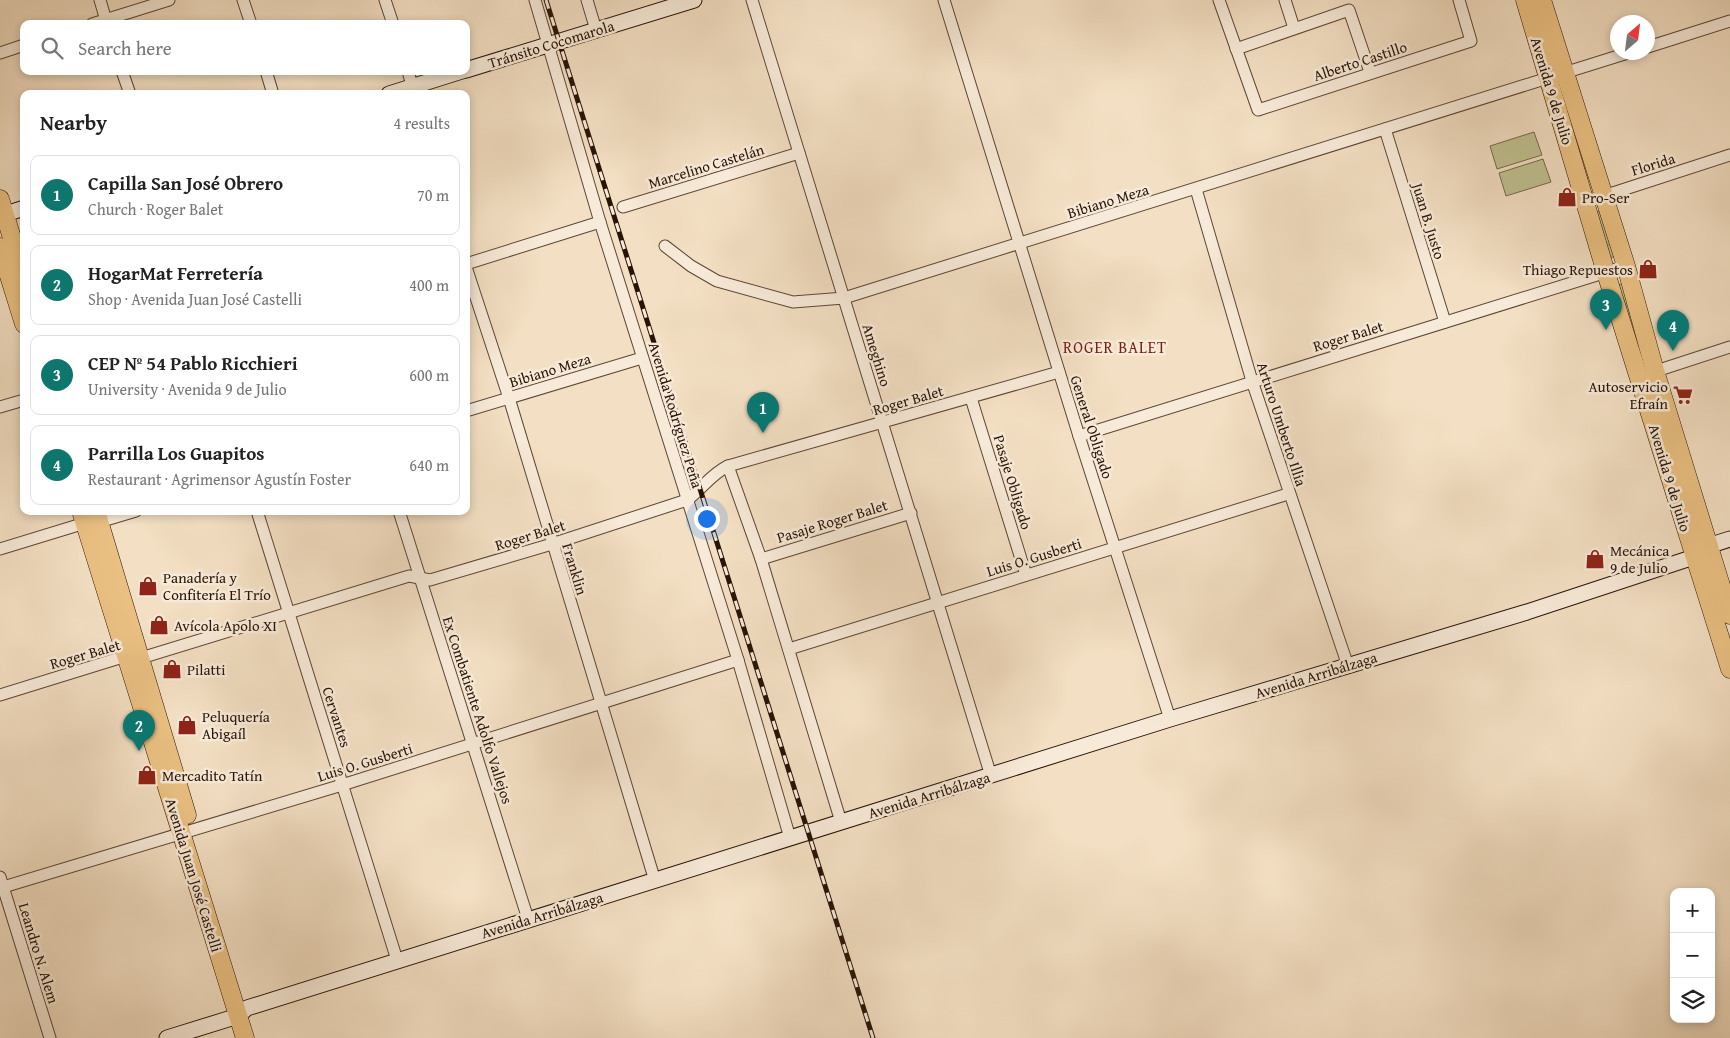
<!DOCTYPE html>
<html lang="en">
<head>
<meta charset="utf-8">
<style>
  :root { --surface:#fff; --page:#f2f2f2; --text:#222; --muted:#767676; --line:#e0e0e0; --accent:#0f766e }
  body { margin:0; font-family:"Gentium Book Plus",serif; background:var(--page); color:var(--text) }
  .controls { position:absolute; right:15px; bottom:15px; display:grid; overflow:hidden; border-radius:10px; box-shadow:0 2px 8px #0003 }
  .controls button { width:45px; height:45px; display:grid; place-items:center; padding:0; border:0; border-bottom:1px solid var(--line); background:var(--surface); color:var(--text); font:25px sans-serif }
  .compass { position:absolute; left:1610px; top:15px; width:45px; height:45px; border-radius:50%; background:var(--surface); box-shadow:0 2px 8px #0003; rotate:28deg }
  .you { position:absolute; left:706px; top:518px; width:18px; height:18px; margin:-12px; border:4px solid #fff; border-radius:50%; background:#1a73e8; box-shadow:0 0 0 8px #1a73e833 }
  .badge { display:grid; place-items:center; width:32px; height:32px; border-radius:50%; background:var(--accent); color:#fff; font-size:16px; font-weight:700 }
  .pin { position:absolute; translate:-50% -41px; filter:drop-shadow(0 1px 2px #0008) }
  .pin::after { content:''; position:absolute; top:26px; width:18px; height:15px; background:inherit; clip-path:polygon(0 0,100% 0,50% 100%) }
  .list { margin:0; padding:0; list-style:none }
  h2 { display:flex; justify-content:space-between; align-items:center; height:65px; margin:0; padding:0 20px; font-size:21px }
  h2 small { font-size:16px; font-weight:400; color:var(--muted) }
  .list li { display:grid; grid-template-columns:32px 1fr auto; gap:15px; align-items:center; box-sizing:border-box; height:80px; margin:0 10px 10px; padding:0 10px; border:1px solid var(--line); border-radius:10px }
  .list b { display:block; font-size:19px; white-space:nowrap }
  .list p { margin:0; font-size:16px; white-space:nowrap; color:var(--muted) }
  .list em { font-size:16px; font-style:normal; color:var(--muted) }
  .icon { flex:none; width:28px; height:28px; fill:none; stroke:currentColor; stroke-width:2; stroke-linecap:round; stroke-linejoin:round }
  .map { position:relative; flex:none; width:1730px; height:1038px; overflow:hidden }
  .search { position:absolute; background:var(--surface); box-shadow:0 2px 8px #0003; left:20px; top:20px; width:450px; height:55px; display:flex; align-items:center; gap:12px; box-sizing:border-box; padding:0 18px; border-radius:10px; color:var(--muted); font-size:19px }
  .panel { position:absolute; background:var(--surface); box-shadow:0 2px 8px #0003; left:20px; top:90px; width:450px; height:425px; border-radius:10px }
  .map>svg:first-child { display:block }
</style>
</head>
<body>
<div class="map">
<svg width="1730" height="1038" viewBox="0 0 1730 1038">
  <defs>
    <pattern id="grass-tufts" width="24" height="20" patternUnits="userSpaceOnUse" patternTransform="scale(1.25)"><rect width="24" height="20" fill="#c0c090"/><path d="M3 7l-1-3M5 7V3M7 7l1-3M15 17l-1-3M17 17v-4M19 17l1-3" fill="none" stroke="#a5a47b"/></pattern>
  </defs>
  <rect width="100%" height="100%" fill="#f3dfc3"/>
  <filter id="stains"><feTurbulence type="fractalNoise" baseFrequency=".004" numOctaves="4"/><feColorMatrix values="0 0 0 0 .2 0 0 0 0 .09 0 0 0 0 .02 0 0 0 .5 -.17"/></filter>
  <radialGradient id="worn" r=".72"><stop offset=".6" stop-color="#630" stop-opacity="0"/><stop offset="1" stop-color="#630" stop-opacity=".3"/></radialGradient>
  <g fill="url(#grass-tufts)" stroke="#746a4b">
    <path d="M 1567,100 L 1591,177 L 1585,179 L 1561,102 Z"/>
    <path d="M 1601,210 L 1616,256 L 1609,258 L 1595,213 Z"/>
    <path d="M 1624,283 L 1646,355 L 1640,357 L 1617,285 Z"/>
  </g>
  <g fill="#c0c090" stroke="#746a4b">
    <path d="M 1534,132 L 1542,155 L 1497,169 L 1490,146 Z"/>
    <path d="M 1543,159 L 1551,182 L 1506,196 L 1499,173 Z"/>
  </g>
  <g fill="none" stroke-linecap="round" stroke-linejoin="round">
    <defs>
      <g id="street">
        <path d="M 100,0 L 107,24"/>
        <path d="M 243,0 L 251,24"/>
        <path d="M 385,0 L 393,24"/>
        <path d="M 535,0 L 600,222 L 738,660 L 790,838"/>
        <path d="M 587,0 L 596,30"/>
        <path d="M 752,0 L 991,776"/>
        <path d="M 944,0 L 1079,436 L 1170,719"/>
        <path d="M 1219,0 L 1258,110 L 1471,41 L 1459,0"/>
        <path d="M 1285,0 L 1294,28"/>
        <path d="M 92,24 L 169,0"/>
        <path d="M 1648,47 L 1730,21"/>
        <path d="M 1236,49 L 1349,10 L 1370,72"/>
        <path d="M 0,53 L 24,45"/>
        <path d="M 122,71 L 130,94"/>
        <path d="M 266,71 L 273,94"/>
        <path d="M 408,71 L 414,93"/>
        <path d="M 1385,129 L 1445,322"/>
        <path d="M 1196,189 L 1252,381 L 1348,666"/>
        <path d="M 1585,202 L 1730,155"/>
        <path d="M 623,207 L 799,153"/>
        <path d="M 665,246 L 691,266 L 717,281 L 793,302 L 844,298 L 1631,52"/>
        <path d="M 466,264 L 600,222"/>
        <path d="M 466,267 L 509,398 L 655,881"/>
        <path d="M 1650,373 L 1730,347"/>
        <path d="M 971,398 L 1026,575"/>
        <path d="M 0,407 L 24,400"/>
        <path d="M 466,411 L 642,358"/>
        <path d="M 1079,436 L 1626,266"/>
        <path d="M 728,466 L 761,559 L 841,822"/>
        <path d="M 257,511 L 397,960"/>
        <path d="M 399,511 L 528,919"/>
        <path d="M 0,549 L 85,523 L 99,522 L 136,511"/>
        <path d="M 761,559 L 911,513"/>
        <path d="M 789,649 L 1288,494"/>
        <path d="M 0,695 L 126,656 L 141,658 L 409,576 L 430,580 L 552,544 L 687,500 C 702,489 711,474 728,466 L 1059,372"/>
        <path d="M 0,877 L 50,1038"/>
        <path d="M 0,888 L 342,785 L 738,660"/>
      </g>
      <g id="secondary">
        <path d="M 466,70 L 694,0"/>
        <path d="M 389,94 L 462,71"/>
        <path d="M 0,216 L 24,208"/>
        <path d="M 167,1038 L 238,1016 L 247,1008 L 1170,719 L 1527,612 L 1694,557 L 1708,546 L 1730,539"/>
      </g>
      <g id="primary">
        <path d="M 1525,0 L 1606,273 L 1730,669"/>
        <path d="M 1542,0 L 1626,266 L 1655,371 L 1730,615"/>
        <path d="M 0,199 L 24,277"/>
        <path d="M 0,247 L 24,324"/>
        <path d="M 81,511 L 245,1038"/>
        <path d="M 96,511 L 187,815"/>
      </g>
    </defs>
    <use href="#street" stroke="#5b4635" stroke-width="13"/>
    <use href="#secondary" stroke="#281306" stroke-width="17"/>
    <use href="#primary" stroke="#281306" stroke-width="19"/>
    <use href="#street" stroke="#f7ead8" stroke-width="11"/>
    <use href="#secondary" stroke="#f7ead8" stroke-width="15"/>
    <use href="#primary" stroke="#eac082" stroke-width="18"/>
    <defs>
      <path id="rail" d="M 546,0 L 873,1038"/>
    </defs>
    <use href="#rail" stroke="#281306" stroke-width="5"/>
    <use href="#rail" stroke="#f7ead8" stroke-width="3" stroke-dasharray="9" stroke-linecap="butt"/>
  </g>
  <defs>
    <symbol id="shop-bare" viewBox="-9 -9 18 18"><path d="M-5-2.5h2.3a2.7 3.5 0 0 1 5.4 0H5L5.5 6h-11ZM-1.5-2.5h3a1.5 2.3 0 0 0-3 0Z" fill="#8f2418" stroke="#f7ead8" stroke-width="2.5" paint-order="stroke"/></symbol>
    <symbol id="supermarket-bare" viewBox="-9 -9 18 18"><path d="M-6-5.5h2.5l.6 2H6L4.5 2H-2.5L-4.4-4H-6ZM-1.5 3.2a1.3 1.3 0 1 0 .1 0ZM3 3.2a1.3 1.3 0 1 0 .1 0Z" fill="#8f2418" stroke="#f7ead8" stroke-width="2.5" paint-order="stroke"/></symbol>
  </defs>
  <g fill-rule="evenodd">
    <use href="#shop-bare" x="1553" y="183" width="28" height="28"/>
    <use href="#shop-bare" x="1634" y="255" width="28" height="28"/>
    <use href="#supermarket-bare" x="1669" y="381" width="28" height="28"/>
    <use href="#shop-bare" x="1581" y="545" width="28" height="28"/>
    <use href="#shop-bare" x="134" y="572" width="28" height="28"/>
    <use href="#shop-bare" x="145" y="611" width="28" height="28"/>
    <use href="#shop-bare" x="158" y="655" width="28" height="28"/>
    <use href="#shop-bare" x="173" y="711" width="28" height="28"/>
    <use href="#shop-bare" x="133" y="761" width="28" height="28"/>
  </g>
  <g text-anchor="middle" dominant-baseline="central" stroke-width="5" stroke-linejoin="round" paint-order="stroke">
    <g font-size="15" fill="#281306" stroke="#f7ead8">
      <text transform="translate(551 44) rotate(-17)">Tránsito Cocomarola</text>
      <text transform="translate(1360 61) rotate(-18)">Alberto Castillo</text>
      <text transform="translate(1552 91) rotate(73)">Avenida 9 de Julio</text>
      <text transform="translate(1653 164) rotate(-17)">Florida</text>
      <text transform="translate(706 166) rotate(-17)">Marcelino Castelán</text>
      <text transform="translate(1108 201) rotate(-17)">Bibiano Meza</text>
      <text transform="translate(1429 221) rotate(73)">Juan B. Justo</text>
      <text transform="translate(1348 336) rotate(-17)">Roger Balet</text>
      <text transform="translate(877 355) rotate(73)">Ameghino</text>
      <text transform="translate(550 370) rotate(-17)">Bibiano Meza</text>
      <text transform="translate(908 400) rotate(-16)">Roger Balet</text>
      <text transform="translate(676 415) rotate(73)">Avenida Rodríguez Peña</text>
      <text transform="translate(1282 424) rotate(72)">Arturo Umberto Illia</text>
      <text transform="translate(1092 427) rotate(72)">General Obligado</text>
      <text transform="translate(1670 478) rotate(73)">Avenida 9 de Julio</text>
      <text transform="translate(1013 482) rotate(73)">Pasaje Obligado</text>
      <text transform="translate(832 521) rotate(-17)">Pasaje Roger Balet</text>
      <text transform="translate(530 535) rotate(-17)">Roger Balet</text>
      <text transform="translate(1034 557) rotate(-17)">Luis O. Gusberti</text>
      <text transform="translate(575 569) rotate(73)">Franklin</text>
      <text transform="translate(85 654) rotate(-16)">Roger Balet</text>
      <text transform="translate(1316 675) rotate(-17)">Avenida Arribálzaga</text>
      <text transform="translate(478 710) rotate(72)">Ex Combatiente Adolfo Vallejos</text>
      <text transform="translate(337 717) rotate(72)">Cervantes</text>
      <text transform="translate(365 762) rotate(-17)">Luis O. Gusberti</text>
      <text transform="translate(929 795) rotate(-17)">Avenida Arribálzaga</text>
      <text transform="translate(194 875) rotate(73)">Avenida Juan José Castelli</text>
      <text transform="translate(542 915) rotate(-17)">Avenida Arribálzaga</text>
      <text transform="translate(39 953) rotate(73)">Leandro N. Alem</text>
    </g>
    <g font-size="15" fill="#281306" stroke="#f7ead8" text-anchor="start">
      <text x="1582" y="197">Pro-Ser</text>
      <text x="1633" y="269" text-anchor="end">Thiago Repuestos</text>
      <text x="1668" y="386" text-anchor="end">Autoservicio<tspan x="1668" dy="17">Efraín</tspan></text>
      <text x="1610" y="550">Mecánica<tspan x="1610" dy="17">9 de Julio</tspan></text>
      <text x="163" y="577">Panadería y<tspan x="163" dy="17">Confitería El Trío</tspan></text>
      <text x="174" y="625">Avícola Apolo XI</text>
      <text x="187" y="669">Pilatti</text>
      <text x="202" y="716">Peluquería<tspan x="202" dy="17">Abigaíl</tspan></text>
      <text x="162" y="775">Mercadito Tatín</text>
    </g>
    <g font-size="16" letter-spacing="1" fill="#7a1f14" stroke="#f7ead8">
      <text x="1115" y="347">ROGER BALET</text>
    </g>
  </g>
  <rect width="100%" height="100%" filter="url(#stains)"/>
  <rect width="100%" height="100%" fill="url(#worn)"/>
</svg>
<div class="controls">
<button>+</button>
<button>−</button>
<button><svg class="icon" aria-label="layers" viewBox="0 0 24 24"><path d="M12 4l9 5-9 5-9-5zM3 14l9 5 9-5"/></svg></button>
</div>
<svg class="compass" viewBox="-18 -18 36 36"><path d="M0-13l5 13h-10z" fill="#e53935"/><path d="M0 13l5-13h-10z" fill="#767676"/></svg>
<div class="you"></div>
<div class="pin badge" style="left:763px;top:433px">1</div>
<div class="pin badge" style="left:139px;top:751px">2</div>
<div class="pin badge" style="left:1606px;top:330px">3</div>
<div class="pin badge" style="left:1673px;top:351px">4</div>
<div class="search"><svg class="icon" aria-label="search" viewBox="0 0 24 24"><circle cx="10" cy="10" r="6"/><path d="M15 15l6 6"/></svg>Search here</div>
<section class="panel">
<h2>Nearby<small>4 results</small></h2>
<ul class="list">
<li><span class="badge">1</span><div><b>Capilla San José Obrero</b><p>Church · Roger Balet</p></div><em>70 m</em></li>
<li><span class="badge">2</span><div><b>HogarMat Ferretería</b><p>Shop · Avenida Juan José Castelli</p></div><em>400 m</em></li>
<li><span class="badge">3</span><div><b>CEP Nº 54 Pablo Ricchieri</b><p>University · Avenida 9 de Julio</p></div><em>600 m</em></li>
<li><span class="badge">4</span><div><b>Parrilla Los Guapitos</b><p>Restaurant · Agrimensor Agustín Foster</p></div><em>640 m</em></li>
</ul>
</section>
</div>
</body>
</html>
